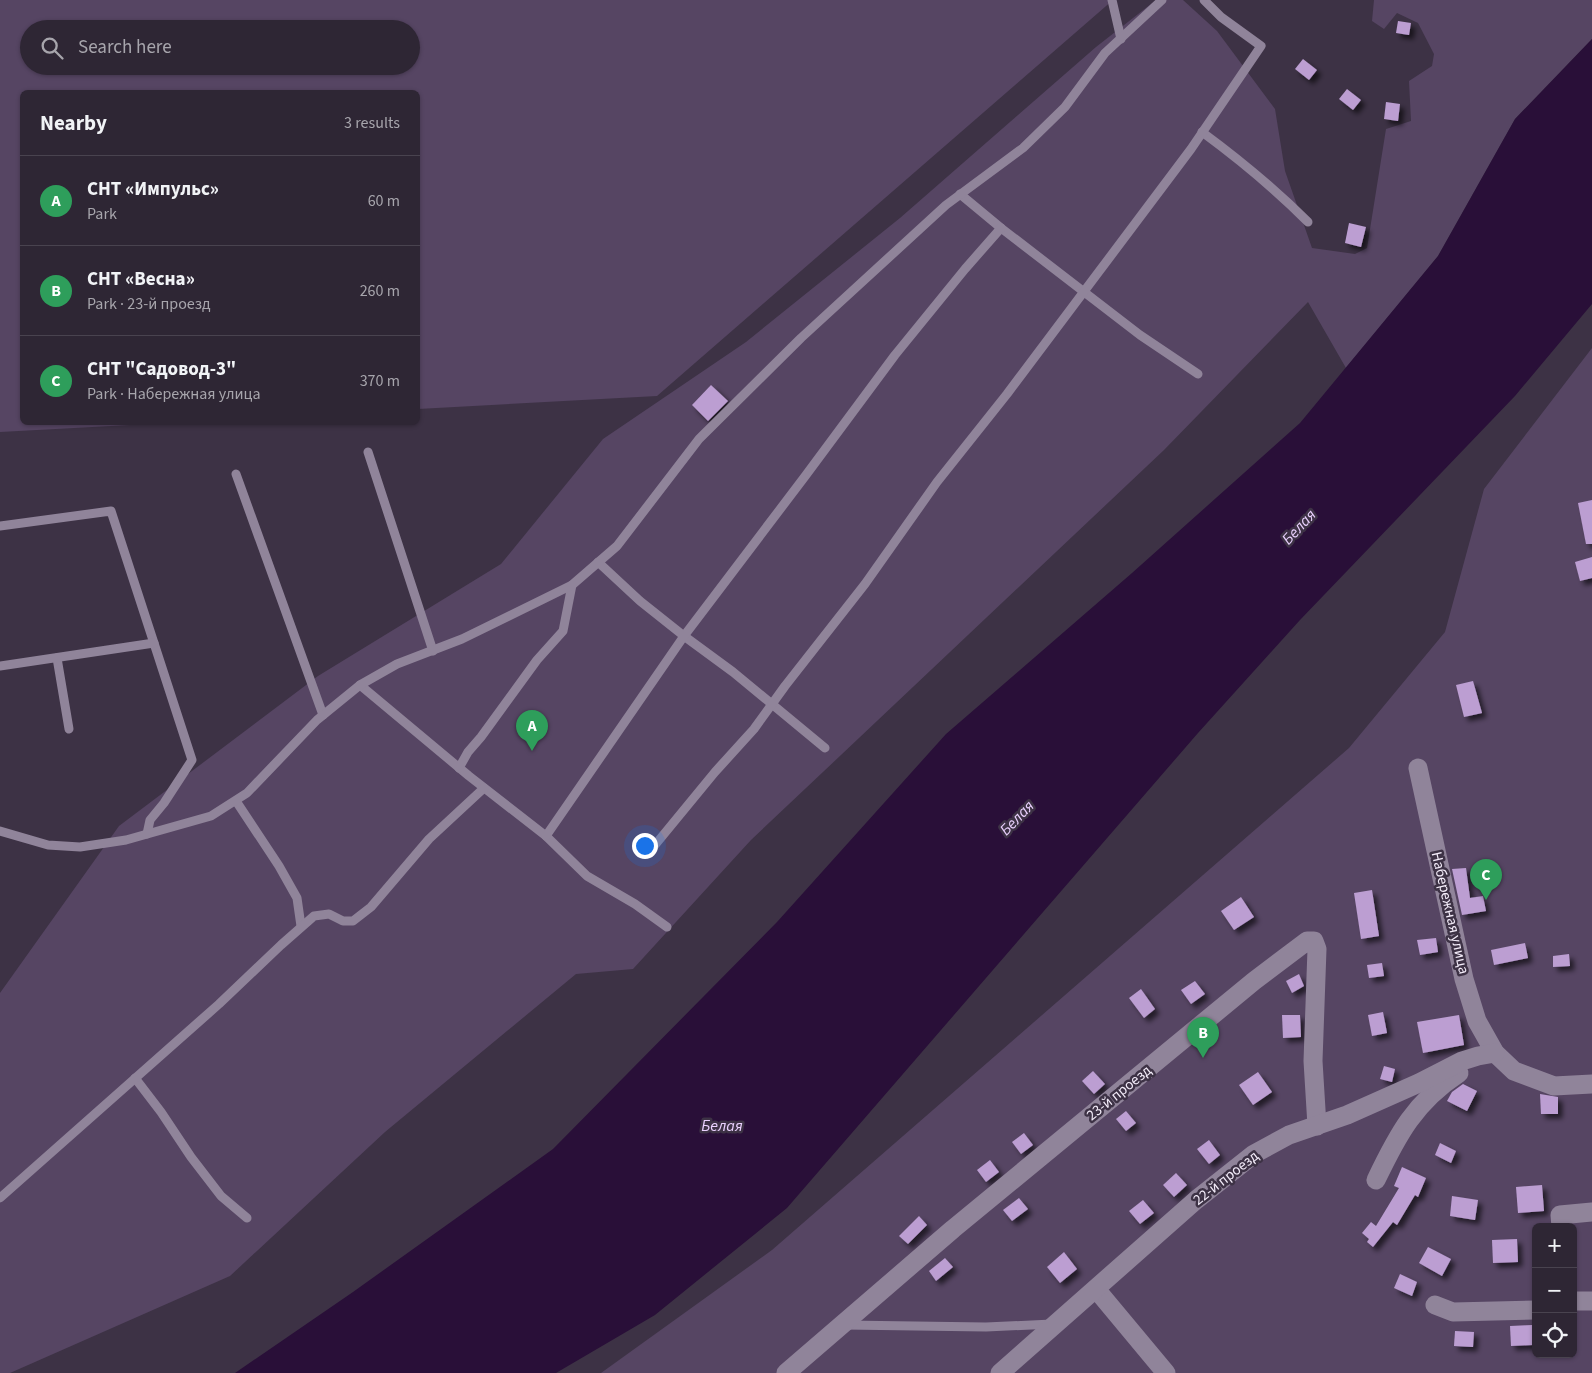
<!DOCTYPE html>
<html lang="en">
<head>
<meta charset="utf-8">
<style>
  :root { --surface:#2e2634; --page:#362e3c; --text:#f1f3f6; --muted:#a7a5ac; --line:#49434f; --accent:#bca0f2 }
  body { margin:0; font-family:"Source Sans 3",sans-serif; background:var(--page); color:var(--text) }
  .controls { position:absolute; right:15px; bottom:15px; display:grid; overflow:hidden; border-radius:8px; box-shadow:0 1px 4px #0004 }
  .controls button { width:45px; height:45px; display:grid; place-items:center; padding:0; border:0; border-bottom:1px solid var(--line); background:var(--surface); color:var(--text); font:25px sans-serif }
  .you { position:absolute; left:644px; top:845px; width:18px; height:18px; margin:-12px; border:4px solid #fff; border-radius:50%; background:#1a73e8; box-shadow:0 0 0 8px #1a73e833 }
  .badge { display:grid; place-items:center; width:32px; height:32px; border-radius:50%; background:var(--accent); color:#fff; font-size:16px; font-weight:700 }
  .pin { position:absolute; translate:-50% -41px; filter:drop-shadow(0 1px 2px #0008) }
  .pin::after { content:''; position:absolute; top:26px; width:18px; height:15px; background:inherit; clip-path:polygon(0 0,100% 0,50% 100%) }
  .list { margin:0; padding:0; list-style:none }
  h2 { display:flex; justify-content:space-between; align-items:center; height:65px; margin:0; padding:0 20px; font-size:21px }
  h2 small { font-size:16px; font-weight:400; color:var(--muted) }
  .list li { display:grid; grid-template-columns:32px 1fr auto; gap:15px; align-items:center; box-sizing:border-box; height:90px; padding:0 20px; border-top:1px solid var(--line) }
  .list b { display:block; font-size:19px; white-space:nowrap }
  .list p { margin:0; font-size:16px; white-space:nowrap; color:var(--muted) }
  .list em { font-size:16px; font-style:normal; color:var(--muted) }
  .icon { flex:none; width:28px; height:28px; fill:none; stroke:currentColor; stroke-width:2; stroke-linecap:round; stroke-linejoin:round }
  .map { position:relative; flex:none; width:1592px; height:1373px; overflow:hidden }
  .search { position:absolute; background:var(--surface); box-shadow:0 1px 4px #0004; left:20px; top:20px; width:400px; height:55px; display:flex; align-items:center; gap:12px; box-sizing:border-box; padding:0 18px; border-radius:28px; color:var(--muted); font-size:19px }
  .panel { position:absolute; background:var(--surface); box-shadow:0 1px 4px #0004; left:20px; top:90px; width:400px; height:335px; border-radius:8px }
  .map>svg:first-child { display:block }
</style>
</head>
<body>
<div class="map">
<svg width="1592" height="1373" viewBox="0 0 1592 1373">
  <defs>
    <filter id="shadow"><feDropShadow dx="4.5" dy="4.5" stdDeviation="2.5" flood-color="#0009"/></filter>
  </defs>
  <rect width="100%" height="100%" fill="#3d3245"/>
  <g fill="#564563" fill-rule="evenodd">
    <path d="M 0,0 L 1113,0 L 657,396 L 418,409 L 418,92 L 22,92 L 22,422 L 167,423 L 0,432 ZM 29,29 L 411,29 L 411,66 L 29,66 Z"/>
    <path d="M 1156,0 L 1183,0 L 1217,31 L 1275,109 L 1285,171 L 1312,248 L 1355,254 L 1367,248 L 1386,129 L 1411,121 L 1409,81 L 1432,66 L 1434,54 L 1418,23 L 1397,13 L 1384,29 L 1372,21 L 1374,0 L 1592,0 L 1592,39 L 1515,119 L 1438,256 L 1346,368 L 1308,302 L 1164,450 L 751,840 L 633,969 L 576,974 L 385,1132 L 230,1276 L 10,1373 L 0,1373 L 0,993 L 119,826 L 318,676 L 501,564 L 603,439 L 746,342 L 900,218 L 1096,47 Z"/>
    <path d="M 1592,348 L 1592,1373 L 601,1373 L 772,1250 L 1349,748 L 1445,632 L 1484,489 ZM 1536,1227 L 1573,1227 L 1573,1354 L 1536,1354 Z"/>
  </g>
  <path fill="#290f38" d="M 1592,39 L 1592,304 L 1515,396 L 1300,620 L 1198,733 L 787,1208 L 655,1315 L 556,1373 L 235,1373 L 353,1292 L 553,1149 L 777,922 L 946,734 L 1132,573 L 1300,423 L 1438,256 L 1515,119 Z"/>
  <g fill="#bc9ed2" filter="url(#shadow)">
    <path d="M 1398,21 L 1411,23 L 1409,35 L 1396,33 Z"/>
    <path d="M 1303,59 L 1317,70 L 1309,80 L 1295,69 Z"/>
    <path d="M 1347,89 L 1361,100 L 1353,110 L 1339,99 Z"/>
    <path d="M 1386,102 L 1400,104 L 1398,121 L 1384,119 Z"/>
    <path d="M 1349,223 L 1366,227 L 1361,247 L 1345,243 Z"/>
    <path d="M 711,385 L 728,401 L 708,421 L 692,405 Z"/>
    <path d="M 1592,500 L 1592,544 L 1586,544 L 1578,503 Z"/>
    <path d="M 1592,557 L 1592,578 L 1580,581 L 1575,562 Z"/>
    <path d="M 1473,681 L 1482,713 L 1464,717 L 1456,685 Z"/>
    <path d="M 1466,868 L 1470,898 L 1483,896 L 1486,911 L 1462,915 L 1452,869 Z"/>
    <path d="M 1372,890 L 1379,936 L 1361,939 L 1354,893 Z"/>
    <path d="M 1241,897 L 1254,917 L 1234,930 L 1221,911 Z"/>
    <path d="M 1436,938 L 1438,952 L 1420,955 L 1417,940 Z"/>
    <path d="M 1525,943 L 1528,958 L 1494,965 L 1491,950 Z"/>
    <path d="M 1569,954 L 1570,966 L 1553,967 L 1553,956 Z"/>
    <path d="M 1382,963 L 1384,976 L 1369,978 L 1367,965 Z"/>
    <path d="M 1299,974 L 1304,986 L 1292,993 L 1286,981 Z"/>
    <path d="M 1195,981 L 1205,994 L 1191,1004 L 1181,990 Z"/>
    <path d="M 1141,989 L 1155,1009 L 1144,1018 L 1129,998 Z"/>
    <path d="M 1383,1012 L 1387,1033 L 1372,1036 L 1368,1015 Z"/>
    <path d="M 1282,1015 L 1300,1015 L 1301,1037 L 1283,1038 Z"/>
    <path d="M 1459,1015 L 1464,1045 L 1423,1053 L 1417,1022 Z"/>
    <path d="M 1384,1066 L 1395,1069 L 1392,1082 L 1380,1079 Z"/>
    <path d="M 1093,1071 L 1105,1084 L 1094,1094 L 1082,1081 Z"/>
    <path d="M 1258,1072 L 1272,1092 L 1253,1105 L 1239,1085 Z"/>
    <path d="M 1463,1084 L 1477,1091 L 1467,1111 L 1447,1101 L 1452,1092 Z"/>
    <path d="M 1540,1094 L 1558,1097 L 1558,1114 L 1541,1114 Z"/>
    <path d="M 1126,1111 L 1136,1123 L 1126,1131 L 1116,1119 Z"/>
    <path d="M 1024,1133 L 1033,1145 L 1021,1154 L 1012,1142 Z"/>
    <path d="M 1209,1140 L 1220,1155 L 1209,1164 L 1197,1149 Z"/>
    <path d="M 1440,1143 L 1456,1151 L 1451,1163 L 1435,1155 Z"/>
    <path d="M 990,1160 L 999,1172 L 986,1182 L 977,1170 Z"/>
    <path d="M 1402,1167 L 1426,1178 L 1418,1197 L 1415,1195 L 1397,1225 L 1393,1222 L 1373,1247 L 1367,1242 L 1369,1239 L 1362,1233 L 1371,1222 L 1376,1226 L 1399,1188 L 1394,1186 Z"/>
    <path d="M 1176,1173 L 1187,1185 L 1174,1197 L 1163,1185 Z"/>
    <path d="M 1542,1185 L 1544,1211 L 1518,1213 L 1516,1187 Z"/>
    <path d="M 1452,1196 L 1478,1200 L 1475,1220 L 1450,1216 Z"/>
    <path d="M 1019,1198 L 1028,1209 L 1012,1221 L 1003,1210 Z"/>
    <path d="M 1143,1200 L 1154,1213 L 1140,1224 L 1129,1211 Z"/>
    <path d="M 919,1216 L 927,1225 L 908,1244 L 899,1236 Z"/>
    <path d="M 1517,1239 L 1518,1262 L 1493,1263 L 1492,1240 Z"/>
    <path d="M 1428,1247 L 1451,1259 L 1442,1276 L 1419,1263 Z"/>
    <path d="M 1064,1252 L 1077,1269 L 1060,1283 L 1047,1267 Z"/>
    <path d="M 945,1258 L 953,1267 L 936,1281 L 929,1271 Z"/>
    <path d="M 1400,1274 L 1417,1282 L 1412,1296 L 1394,1288 Z"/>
    <path d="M 1532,1325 L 1533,1345 L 1511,1346 L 1510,1326 Z"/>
    <path d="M 1455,1331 L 1474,1332 L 1473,1347 L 1454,1346 Z"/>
  </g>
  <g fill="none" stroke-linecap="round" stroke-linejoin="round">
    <g stroke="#90849a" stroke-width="9">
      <path d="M 1112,0 L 1121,39"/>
      <path d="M 1202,132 C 1240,160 1275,189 1308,222"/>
      <path d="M 960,194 L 1001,228 L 1140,335 L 1198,374"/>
      <path d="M 368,452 L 433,651"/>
      <path d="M 236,474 L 323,715"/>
      <path d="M 0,526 L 111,511 L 192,760 L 164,803 L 150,820 L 147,834"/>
      <path d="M 598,562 L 640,601 L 684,636 L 733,672 L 825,748"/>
      <path d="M 57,658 L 69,729"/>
      <path d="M 0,666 L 154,643"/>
      <path d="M 360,685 L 469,776 L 546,836 L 587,876 L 635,904 L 667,927"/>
      <path d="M 459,768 L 468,752 L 481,737 L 537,660 L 563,631 L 572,585"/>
      <path d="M 236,801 L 279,866 L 297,898 L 301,926"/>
      <path d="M 0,831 L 48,845 L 80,847 L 126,840 L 211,816 L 247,793 L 317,720 L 360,685 L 397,664 L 462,639 L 572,585 L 617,546 L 699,439 L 801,338 L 946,205 L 1023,148 L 1065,107 L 1105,53 L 1162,0"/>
      <path d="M 546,836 L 684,636 L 806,475 L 895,355 L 965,269 L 1001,228"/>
      <path d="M 655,845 L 715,772 L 754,729 L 785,686 L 865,584 L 937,482 L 1007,394 L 1191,149 L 1261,46 L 1221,17 L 1204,0"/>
      <path d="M 135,1078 L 161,1112 L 191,1157 L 221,1196 L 247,1218"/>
      <path d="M 0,1198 L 219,1004 L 281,945 L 314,916 L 329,914 L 343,921 L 353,921 L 371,907 L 429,839 L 484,788"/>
      <path d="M 845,1325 L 986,1327 L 1052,1324"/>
    </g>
    <g stroke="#90849a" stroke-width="19">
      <path d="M 1418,768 L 1464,979 L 1477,1021 L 1495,1053 L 1514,1071 L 1554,1086 L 1592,1084"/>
      <path d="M 1376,1180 C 1398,1134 1415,1102 1459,1073"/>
      <path d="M 1561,1227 L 1560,1215 L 1592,1212"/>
      <path d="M 1096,1289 L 1166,1373"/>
      <path d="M 1573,1301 L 1592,1301"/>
      <path d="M 1435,1305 L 1453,1312 L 1536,1310"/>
      <path d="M 786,1373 L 953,1229 L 1254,981 L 1307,941 L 1314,941 L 1317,949 L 1313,1061 L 1317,1126"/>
      <path d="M 1000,1373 L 1196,1200 L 1254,1154 L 1289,1135 L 1347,1115 L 1419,1083 L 1462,1061 L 1478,1056 L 1495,1053"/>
    </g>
  </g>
  <g text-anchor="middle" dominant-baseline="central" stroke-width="5" stroke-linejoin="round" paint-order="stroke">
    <g font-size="15" fill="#f4edfa" stroke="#3d3245">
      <text transform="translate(1450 913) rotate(77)">Набережная улица</text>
      <text transform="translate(1119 1093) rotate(-39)">23-й проезд</text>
      <text transform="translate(1226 1178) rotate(-38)">22-й проезд</text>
    </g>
    <g font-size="16" font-style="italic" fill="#ebd2ff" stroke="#3d3245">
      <text transform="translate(1299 527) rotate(-47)">Белая</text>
      <text transform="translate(1017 818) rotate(-46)">Белая</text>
      <text x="722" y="1126">Белая</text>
    </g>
  </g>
</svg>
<div class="controls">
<button>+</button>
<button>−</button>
<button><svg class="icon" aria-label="locate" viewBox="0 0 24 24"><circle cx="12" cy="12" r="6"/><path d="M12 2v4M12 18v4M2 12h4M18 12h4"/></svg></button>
</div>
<div class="you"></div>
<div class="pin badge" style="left:532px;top:751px;background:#2e9e5b">A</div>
<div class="pin badge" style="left:1203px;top:1058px;background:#2e9e5b">B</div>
<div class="pin badge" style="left:1486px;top:900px;background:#2e9e5b">C</div>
<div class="search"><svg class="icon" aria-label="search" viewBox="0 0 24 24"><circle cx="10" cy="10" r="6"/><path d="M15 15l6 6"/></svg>Search here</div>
<section class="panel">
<h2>Nearby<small>3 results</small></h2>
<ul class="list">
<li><span class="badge" style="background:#2e9e5b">A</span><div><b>СНТ «Импульс»</b><p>Park</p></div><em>60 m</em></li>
<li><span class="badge" style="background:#2e9e5b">B</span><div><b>СНТ «Весна»</b><p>Park · 23-й проезд</p></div><em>260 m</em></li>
<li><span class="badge" style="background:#2e9e5b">C</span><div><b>СНТ &quot;Садовод-3&quot;</b><p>Park · Набережная улица</p></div><em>370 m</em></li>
</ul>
</section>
</div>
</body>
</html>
